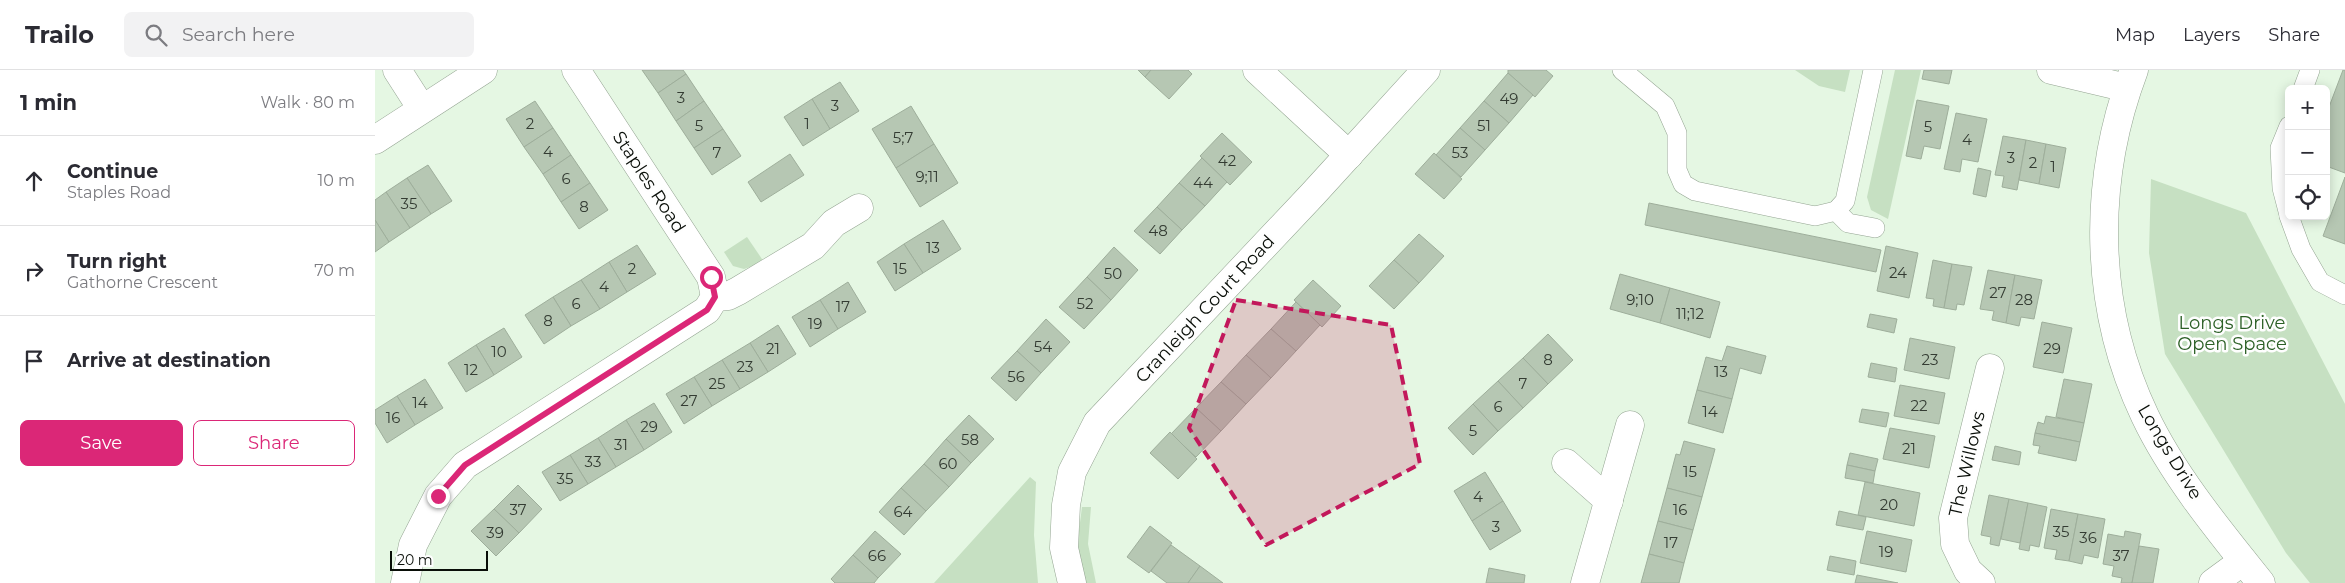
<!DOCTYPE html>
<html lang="en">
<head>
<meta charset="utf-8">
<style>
  :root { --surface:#fff; --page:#f2f2f3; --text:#2b2b33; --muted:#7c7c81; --line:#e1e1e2; --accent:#db2777 }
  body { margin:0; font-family:Montserrat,sans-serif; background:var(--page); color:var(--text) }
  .controls { position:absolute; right:15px; top:15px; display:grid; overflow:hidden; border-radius:8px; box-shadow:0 2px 12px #0003 }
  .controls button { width:45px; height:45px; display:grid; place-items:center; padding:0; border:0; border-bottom:1px solid var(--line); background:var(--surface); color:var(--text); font:25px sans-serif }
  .scale { position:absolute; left:15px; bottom:12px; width:98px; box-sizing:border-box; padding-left:5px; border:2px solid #090e08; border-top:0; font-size:14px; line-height:18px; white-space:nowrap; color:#090e08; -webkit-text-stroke:4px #fefefe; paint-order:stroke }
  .stop { position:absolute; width:15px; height:15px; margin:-11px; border:4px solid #db2777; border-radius:50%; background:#fff }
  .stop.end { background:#db2777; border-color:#fff; box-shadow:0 1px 5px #0008 }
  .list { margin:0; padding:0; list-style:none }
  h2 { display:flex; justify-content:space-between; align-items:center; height:65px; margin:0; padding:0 20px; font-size:21px }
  h2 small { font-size:16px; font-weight:400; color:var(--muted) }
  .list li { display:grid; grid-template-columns:32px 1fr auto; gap:15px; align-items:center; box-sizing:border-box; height:90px; padding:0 20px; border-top:1px solid var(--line) }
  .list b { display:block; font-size:19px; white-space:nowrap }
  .list p { margin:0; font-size:16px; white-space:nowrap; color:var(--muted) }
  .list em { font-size:16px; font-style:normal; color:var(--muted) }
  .actions { display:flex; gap:10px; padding:15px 20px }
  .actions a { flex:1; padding:11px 0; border:1px solid var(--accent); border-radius:8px; text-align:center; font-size:18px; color:var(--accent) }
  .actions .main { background:var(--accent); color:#fff }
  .icon { flex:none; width:28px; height:28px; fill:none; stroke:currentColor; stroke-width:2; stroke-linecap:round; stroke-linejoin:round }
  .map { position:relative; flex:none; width:1970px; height:513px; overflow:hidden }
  header { display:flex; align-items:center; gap:30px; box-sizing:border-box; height:70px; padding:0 25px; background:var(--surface); border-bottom:1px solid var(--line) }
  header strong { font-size:24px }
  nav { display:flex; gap:28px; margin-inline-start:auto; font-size:18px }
  .search { width:350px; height:45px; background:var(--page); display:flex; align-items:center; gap:12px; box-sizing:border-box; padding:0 18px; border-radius:8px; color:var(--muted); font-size:19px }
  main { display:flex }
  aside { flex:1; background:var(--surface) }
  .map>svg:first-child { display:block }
</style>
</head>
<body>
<header>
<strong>Trailo</strong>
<div class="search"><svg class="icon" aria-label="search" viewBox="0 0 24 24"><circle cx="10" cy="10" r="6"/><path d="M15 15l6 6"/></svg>Search here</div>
<nav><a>Map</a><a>Layers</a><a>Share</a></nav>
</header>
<main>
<aside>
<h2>1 min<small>Walk · 80 m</small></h2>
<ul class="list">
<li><svg class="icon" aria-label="ahead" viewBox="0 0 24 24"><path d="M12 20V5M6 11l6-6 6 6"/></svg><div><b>Continue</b><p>Staples Road</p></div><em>10 m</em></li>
<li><svg class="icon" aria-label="right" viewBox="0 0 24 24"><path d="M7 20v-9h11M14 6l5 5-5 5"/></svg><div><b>Turn right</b><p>Gathorne Crescent</p></div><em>70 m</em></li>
<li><svg class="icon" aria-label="arrive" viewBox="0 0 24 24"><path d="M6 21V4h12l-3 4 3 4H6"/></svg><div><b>Arrive at destination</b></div></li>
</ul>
<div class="actions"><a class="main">Save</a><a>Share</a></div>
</aside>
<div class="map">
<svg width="1970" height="513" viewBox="0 0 1970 513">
  <rect width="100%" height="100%" fill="#e5f7e3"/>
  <g fill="#c6e0c2">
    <path d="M 1420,0 L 1475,0 L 1470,22 L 1444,16 Z"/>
    <path d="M 1520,0 L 1546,0 L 1513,149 L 1496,140 L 1492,127 Z"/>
    <path d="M 1776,109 L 1871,143 L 1970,334 L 1970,513 L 1935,513 L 1911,483 L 1790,284 L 1774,183 Z"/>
    <path d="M 372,167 L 389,192 L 369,199 L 358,196 L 349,182 Z"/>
    <path d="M 655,407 L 661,412 L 659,465 L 663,513 L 559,513 Z"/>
    <path d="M 707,437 L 716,437 L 713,474 L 721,513 L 710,513 L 702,476 Z"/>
  </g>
  <g fill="#b6c7b3" stroke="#9eae9b">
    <path d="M 267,0 L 308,0 L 311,4 L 283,23 Z"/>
    <path d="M 763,0 L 776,0 L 770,7 Z"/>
    <path d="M 776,0 L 813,0 L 817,4 L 794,29 L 770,7 Z"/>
    <path d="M 1133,0 L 1171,0 L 1178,6 L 1160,27 L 1133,3 Z"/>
    <path d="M 1549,0 L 1577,0 L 1574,14 L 1547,9 Z"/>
    <path d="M 1968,0 L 1970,0 L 1970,103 L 1951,96 L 1951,45 Z"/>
    <path d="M 1133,3 L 1158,25 L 1134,53 L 1109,31 Z"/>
    <path d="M 311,4 L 329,31 L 301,51 L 283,23 Z"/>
    <path d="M 465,12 L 484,41 L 455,59 L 437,29 Z"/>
    <path d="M 437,29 L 455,59 L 428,76 L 409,47 Z"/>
    <path d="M 1542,30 L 1574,36 L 1565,79 L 1549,76 L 1546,89 L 1531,86 Z"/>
    <path d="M 160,31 L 178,58 L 149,77 L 131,49 Z"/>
    <path d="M 329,31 L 348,59 L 319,78 L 301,51 Z"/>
    <path d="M 1109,31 L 1134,53 L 1110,80 L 1085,58 Z"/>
    <path d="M 536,36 L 559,74 L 521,98 L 497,59 Z"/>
    <path d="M 1581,43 L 1612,49 L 1603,92 L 1587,89 L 1585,102 L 1569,99 Z"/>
    <path d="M 178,58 L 196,85 L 168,104 L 149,77 Z"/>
    <path d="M 1085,58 L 1110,80 L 1086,107 L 1061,85 Z"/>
    <path d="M 348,59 L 366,86 L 337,105 L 319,78 Z"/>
    <path d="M 847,63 L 877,92 L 855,115 L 825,86 Z"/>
    <path d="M 1628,66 L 1651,70 L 1642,120 L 1627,117 L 1629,106 L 1620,105 Z"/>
    <path d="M 1651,70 L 1671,74 L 1664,114 L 1644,110 Z"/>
    <path d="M 559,74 L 583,113 L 545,137 L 521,98 Z"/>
    <path d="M 1671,74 L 1691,78 L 1684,118 L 1664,114 Z"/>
    <path d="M 1059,83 L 1087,109 L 1069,129 L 1040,104 Z"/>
    <path d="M 415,84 L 429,105 L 386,132 L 373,112 Z"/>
    <path d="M 196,85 L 215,113 L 186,132 L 168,104 Z"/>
    <path d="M 827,88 L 852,112 L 830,136 L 804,113 Z"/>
    <path d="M 53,95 L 77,131 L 56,144 L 32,108 Z"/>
    <path d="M 1603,98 L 1616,101 L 1611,127 L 1598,124 Z"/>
    <path d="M 1970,107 L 1970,174 L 1948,166 Z"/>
    <path d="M 32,108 L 56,144 L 35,158 L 11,122 Z"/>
    <path d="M 215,113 L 233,140 L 204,159 L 186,132 Z"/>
    <path d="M 804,113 L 830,136 L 807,160 L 782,137 Z"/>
    <path d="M 11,122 L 35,158 L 14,172 L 0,150 L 0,130 Z"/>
    <path d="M 1274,133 L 1506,180 L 1501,202 L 1270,155 Z"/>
    <path d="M 782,137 L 807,160 L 785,184 L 759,161 Z"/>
    <path d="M 0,150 L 14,172 L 0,182 Z"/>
    <path d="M 568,150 L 586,179 L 548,203 L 529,174 Z"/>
    <path d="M 1044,164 L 1069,186 L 1044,213 L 1019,190 Z"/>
    <path d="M 529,174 L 548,203 L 520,221 L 502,192 Z"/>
    <path d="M 262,175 L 281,204 L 252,222 L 234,192 Z"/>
    <path d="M 1511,176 L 1543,183 L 1534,228 L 1502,221 Z"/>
    <path d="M 739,177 L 763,200 L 736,230 L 712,207 Z"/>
    <path d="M 1019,190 L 1044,213 L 1019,239 L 994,216 Z"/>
    <path d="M 1558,190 L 1577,194 L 1569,238 L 1558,236 L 1559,229 L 1551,228 Z"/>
    <path d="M 234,192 L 252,222 L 225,239 L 206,210 Z"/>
    <path d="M 1577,194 L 1597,197 L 1589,235 L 1582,234 L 1581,240 L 1569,238 Z"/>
    <path d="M 1613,200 L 1640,205 L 1631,253 L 1617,250 L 1619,241 L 1605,239 Z"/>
    <path d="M 1245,204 L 1295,218 L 1285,253 L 1235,239 Z"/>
    <path d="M 1640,205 L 1667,210 L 1659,249 L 1646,247 L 1644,256 L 1631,253 Z"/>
    <path d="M 712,207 L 736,230 L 709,259 L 684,237 Z"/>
    <path d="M 206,210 L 225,239 L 196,256 L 178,227 Z"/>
    <path d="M 938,210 L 966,236 L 947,257 L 919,230 Z"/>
    <path d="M 473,212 L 491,242 L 463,259 L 445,230 Z"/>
    <path d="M 1295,218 L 1345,232 L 1335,268 L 1285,253 Z"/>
    <path d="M 178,227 L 196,256 L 169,274 L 150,245 Z"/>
    <path d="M 445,230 L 463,259 L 435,277 L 417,247 Z"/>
    <path d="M 921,232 L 945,255 L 921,281 L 896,259 Z"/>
    <path d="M 1495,244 L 1522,249 L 1519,263 L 1492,257 Z"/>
    <path d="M 671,249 L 695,272 L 666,303 L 642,281 Z"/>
    <path d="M 1667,252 L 1697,258 L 1688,303 L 1658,297 Z"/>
    <path d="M 403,255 L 421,284 L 393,302 L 375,273 Z"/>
    <path d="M 129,258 L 147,287 L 119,305 L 101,275 Z"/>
    <path d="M 896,259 L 921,281 L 896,308 L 871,285 Z"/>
    <path d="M 1173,264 L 1198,290 L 1173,314 L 1148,288 Z"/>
    <path d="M 1535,268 L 1580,277 L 1574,309 L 1529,300 Z"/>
    <path d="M 375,273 L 393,302 L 365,319 L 347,290 Z"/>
    <path d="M 101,275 L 119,305 L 91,322 L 73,293 Z"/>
    <path d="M 1352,276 L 1391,286 L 1386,304 L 1365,298 L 1357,329 L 1322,320 L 1331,287 L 1347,291 Z"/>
    <path d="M 642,281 L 666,303 L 641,331 L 616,308 Z"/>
    <path d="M 871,285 L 896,308 L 871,334 L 846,312 Z"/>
    <path d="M 1148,288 L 1173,314 L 1148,338 L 1123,311 Z"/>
    <path d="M 347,290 L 365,319 L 337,336 L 319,307 Z"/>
    <path d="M 1496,293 L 1522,298 L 1520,312 L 1493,307 Z"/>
    <path d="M 319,307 L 337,336 L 309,354 L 291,324 Z"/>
    <path d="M 50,309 L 68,338 L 40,355 L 22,326 Z"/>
    <path d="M 1689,309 L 1717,314 L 1709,353 L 1681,347 Z"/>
    <path d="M 1123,311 L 1148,338 L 1123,361 L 1098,334 Z"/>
    <path d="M 846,312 L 871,334 L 846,361 L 821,338 Z"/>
    <path d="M 1525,315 L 1570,323 L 1564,354 L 1519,346 Z"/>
    <path d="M 1322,320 L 1357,329 L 1348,363 L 1313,353 Z"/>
    <path d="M 22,326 L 40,355 L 12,373 L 0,353 L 0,340 Z"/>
    <path d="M 279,333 L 297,362 L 269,380 L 251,350 Z"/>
    <path d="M 1098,334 L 1123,361 L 1098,385 L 1073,358 Z"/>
    <path d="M 821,338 L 846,361 L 821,387 L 796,364 Z"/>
    <path d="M 1487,339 L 1514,343 L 1511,357 L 1484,352 Z"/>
    <path d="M 594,345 L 619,369 L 596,393 L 571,369 Z"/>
    <path d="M 1671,346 L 1709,353 L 1705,372 L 1660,363 L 1663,352 L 1669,354 Z"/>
    <path d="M 251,350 L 269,380 L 241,397 L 223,368 Z"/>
    <path d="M 1515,358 L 1560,366 L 1554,398 L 1508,389 Z"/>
    <path d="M 795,362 L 822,389 L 803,409 L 775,383 Z"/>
    <path d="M 1660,363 L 1705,372 L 1701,391 L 1663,383 L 1665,376 L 1658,375 Z"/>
    <path d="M 223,368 L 241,397 L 213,414 L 195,385 Z"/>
    <path d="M 571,369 L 596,393 L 574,417 L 549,394 Z"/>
    <path d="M 1309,371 L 1340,379 L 1327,427 L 1292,418 L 1301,384 L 1305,385 Z"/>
    <path d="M 1620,376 L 1646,382 L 1644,395 L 1617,390 Z"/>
    <path d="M 1475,383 L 1503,389 L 1500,401 L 1472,395 Z"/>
    <path d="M 195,385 L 213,414 L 185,431 L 167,402 Z"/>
    <path d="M 549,394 L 574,417 L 551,441 L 526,418 Z"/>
    <path d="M 1472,395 L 1500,401 L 1498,413 L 1470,408 Z"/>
    <path d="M 1110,402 L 1128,431 L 1097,451 L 1079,421 Z"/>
    <path d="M 1490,412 L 1545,423 L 1539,456 L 1483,445 Z"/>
    <path d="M 143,415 L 167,439 L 144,463 L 119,439 Z"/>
    <path d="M 526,418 L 551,441 L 529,465 L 504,442 Z"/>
    <path d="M 1292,418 L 1327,427 L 1318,460 L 1283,451 Z"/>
    <path d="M 1614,425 L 1634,429 L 1624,476 L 1615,474 L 1616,467 L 1606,465 Z"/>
    <path d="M 1634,429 L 1653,433 L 1645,473 L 1626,469 Z"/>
    <path d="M 1128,431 L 1146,461 L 1115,480 L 1097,451 Z"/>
    <path d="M 1653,433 L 1672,437 L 1664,477 L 1655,475 L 1654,481 L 1644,479 Z"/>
    <path d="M 119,439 L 144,463 L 121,486 L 96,461 Z"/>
    <path d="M 1676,439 L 1703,444 L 1694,491 L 1680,489 L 1682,480 L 1669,478 Z"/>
    <path d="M 1464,441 L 1491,447 L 1488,460 L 1461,455 Z"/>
    <path d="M 1703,444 L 1730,449 L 1723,488 L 1709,485 L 1707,494 L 1694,491 Z"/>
    <path d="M 1283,451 L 1318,460 L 1309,493 L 1274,484 Z"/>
    <path d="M 775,456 L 797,473 L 774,503 L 752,487 Z"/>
    <path d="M 500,461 L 526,484 L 503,508 L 478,485 Z"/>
    <path d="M 1492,461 L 1537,470 L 1531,502 L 1485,493 Z"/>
    <path d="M 1750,461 L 1766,464 L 1757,513 L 1746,513 L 1747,508 L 1737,506 L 1739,496 L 1728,494 L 1733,464 L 1749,467 Z"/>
    <path d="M 796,475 L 825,496 L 813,513 L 792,513 L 776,501 Z"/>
    <path d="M 1764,476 L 1784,479 L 1778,513 L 1757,513 Z"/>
    <path d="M 1274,484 L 1309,493 L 1304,513 L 1266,513 Z"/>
    <path d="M 478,485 L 503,508 L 499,513 L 460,513 L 456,509 Z"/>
    <path d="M 1455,486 L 1481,491 L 1479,505 L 1452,500 Z"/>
    <path d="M 825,496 L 848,513 L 813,513 Z"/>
    <path d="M 1114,498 L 1150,505 L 1149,513 L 1111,513 Z"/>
    <path d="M 1482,505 L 1523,513 L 1480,513 Z"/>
  </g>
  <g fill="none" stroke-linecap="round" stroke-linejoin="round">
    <defs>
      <g id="service">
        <path d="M 1247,0 L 1290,36 L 1302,63 L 1302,100 L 1308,114 L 1320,121 L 1440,146 L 1461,141 L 1473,153 L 1500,158"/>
        <path d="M 1928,19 L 1935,0"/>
        <path d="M 1914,56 L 1905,78 L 1907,118 L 1914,145"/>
        <path d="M 1461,141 L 1470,131 L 1498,0"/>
        <path d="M 1914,146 L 1926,179 L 1945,212 L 1970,225"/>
      </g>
      <g id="minor">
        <path d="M 22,0 L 47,39"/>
        <path d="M 201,0 L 336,207 L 340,227"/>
        <path d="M 882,0 L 974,85"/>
        <path d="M 1676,0 L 1752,18"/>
        <path d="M 1759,0 C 1717,111 1718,237 1770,346 C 1798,405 1845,462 1886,513"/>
        <path d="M 0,70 L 108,0"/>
        <path d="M 340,227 L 353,226 L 363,221 L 438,176 L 459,153 L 484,138"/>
        <path d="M 1191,393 L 1234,431"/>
        <path d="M 30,513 L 38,475 L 63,426 L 90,395 L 332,240 L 340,227"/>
        <path d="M 697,513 L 689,478 L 691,435 L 697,402 L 722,353 L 938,124 L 1051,0"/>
        <path d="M 1210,513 L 1255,355"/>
        <path d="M 1606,513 L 1593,501 L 1580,474 L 1578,448 L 1615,298"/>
        <path d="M 1838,513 L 1868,491"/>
      </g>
    </defs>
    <use href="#service" stroke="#94a492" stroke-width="20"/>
    <use href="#minor" stroke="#94a492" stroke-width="29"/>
    <use href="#service" stroke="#fff" stroke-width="19"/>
    <use href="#minor" stroke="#fff" stroke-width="28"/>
  </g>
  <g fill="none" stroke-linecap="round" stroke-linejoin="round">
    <path stroke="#db2777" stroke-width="6" d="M 63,426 L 90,395 L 332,240 L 340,227 L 336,207"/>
  </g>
  <path fill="#c2185b" fill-opacity="0.2" stroke="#c2185b" stroke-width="4" stroke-dasharray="10 6" stroke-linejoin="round" d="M 861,230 L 1016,255 L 1045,394 L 891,475 L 814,358 Z"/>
  <g text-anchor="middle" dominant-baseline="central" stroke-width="5" stroke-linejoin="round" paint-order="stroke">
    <g font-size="15" fill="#343c33">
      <text x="306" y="27">3</text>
      <text x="1134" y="28">49</text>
      <text x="460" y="35">3</text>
      <text x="155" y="53">2</text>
      <text x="432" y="53">1</text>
      <text x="324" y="55">5</text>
      <text x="1109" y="55">51</text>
      <text x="1553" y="56">5</text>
      <text x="528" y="67">5;7</text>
      <text x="1592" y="69">4</text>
      <text x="173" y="81">4</text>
      <text x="342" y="82">7</text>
      <text x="1085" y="82">53</text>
      <text x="1636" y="87">3</text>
      <text x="852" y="90">42</text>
      <text x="1658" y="92">2</text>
      <text x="1678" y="96">1</text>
      <text x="552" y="106">9;11</text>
      <text x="191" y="108">6</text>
      <text x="828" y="112">44</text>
      <text x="34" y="133">35</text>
      <text x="209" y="136">8</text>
      <text x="783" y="160">48</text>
      <text x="558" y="177">13</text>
      <text x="257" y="198">2</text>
      <text x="525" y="198">15</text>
      <text x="1523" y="202">24</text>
      <text x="738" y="203">50</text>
      <text x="229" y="216">4</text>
      <text x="1623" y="222">27</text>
      <text x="1265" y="229">9;10</text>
      <text x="1649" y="229">28</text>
      <text x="201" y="233">6</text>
      <text x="710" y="233">52</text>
      <text x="468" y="236">17</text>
      <text x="1315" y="243">11;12</text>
      <text x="173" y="250">8</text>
      <text x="440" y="253">19</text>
      <text x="668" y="276">54</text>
      <text x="398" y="278">21</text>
      <text x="1677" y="278">29</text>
      <text x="124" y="281">10</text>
      <text x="1173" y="289">8</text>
      <text x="1555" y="289">23</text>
      <text x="370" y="296">23</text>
      <text x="96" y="299">12</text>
      <text x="1346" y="301">13</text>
      <text x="641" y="306">56</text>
      <text x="342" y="313">25</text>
      <text x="1148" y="313">7</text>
      <text x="314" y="330">27</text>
      <text x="45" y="332">14</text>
      <text x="1544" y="335">22</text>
      <text x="1123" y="336">6</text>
      <text x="1335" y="341">14</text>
      <text x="18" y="347">16</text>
      <text x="274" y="356">29</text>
      <text x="1098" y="360">5</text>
      <text x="595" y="369">58</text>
      <text x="246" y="374">31</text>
      <text x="1534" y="378">21</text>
      <text x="218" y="391">33</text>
      <text x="573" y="393">60</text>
      <text x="1315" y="401">15</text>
      <text x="190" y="408">35</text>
      <text x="1103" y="426">4</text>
      <text x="1514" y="434">20</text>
      <text x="143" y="439">37</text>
      <text x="1305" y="439">16</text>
      <text x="528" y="441">64</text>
      <text x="1121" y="456">3</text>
      <text x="1686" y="461">35</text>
      <text x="120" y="462">39</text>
      <text x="1713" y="467">36</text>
      <text x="1296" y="472">17</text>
      <text x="1511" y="481">19</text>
      <text x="502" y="485">66</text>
      <text x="1746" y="485">37</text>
    </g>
    <g font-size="18" fill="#090e08" stroke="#fefefe">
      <text transform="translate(274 112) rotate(57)">Staples Road</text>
      <text transform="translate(830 239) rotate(-47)">Cranleigh Court Road</text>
      <text transform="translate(1795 382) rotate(59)">Longs Drive</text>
      <text transform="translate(1592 394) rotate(-77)">The Willows</text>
    </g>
    <g font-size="18" fill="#2c6026" stroke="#fefefe">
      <text x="1857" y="253">Longs Drive<tspan x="1857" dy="21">Open Space</tspan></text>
    </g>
  </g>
</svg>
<div class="controls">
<button>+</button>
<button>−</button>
<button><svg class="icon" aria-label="locate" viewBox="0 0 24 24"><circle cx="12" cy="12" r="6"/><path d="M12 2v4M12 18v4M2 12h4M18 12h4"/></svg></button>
</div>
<div class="scale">20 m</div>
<div class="stop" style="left:336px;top:207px"></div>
<div class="stop end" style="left:63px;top:426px"></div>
</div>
</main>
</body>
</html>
